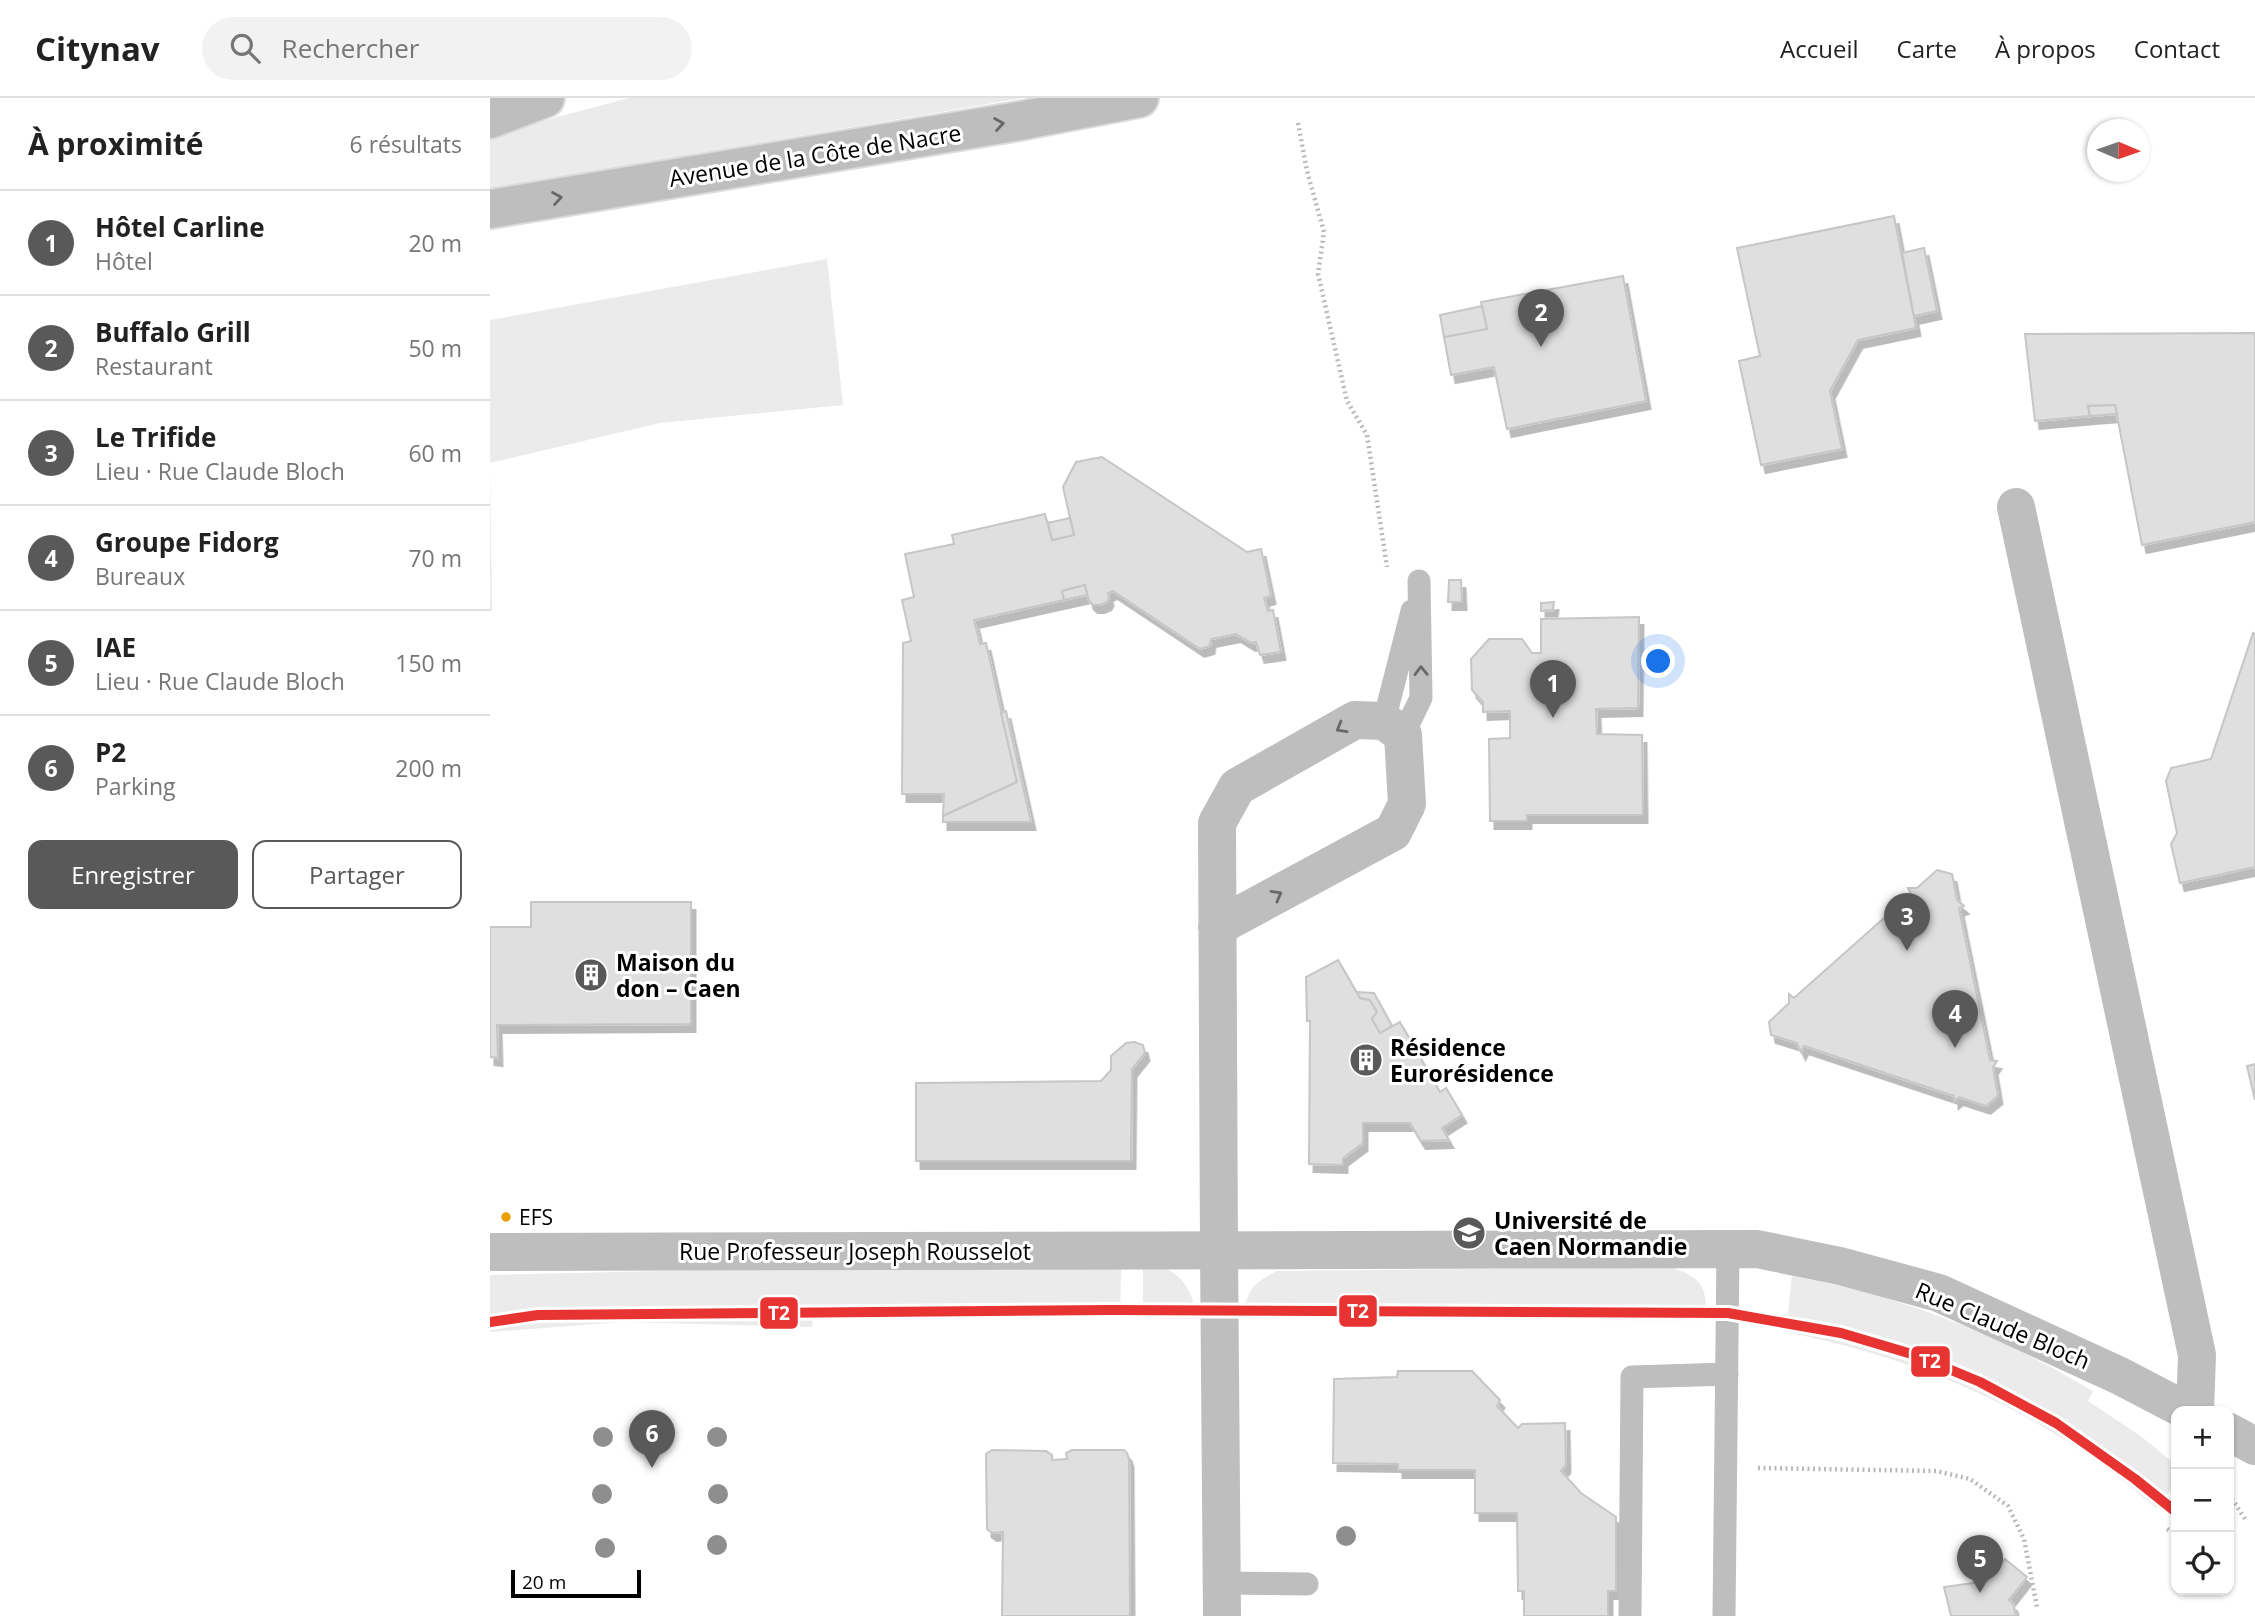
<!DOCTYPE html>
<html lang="fr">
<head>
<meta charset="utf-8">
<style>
  :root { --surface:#fff; --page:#f2f2f2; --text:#222; --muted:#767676; --line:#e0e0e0; --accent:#595959 }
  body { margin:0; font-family:"Open Sans",sans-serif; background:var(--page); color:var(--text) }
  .controls { position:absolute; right:21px; bottom:21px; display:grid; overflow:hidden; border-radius:14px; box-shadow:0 2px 5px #0004 }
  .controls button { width:63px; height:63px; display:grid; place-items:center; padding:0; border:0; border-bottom:2px solid var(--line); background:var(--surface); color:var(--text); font:35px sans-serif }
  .compass { position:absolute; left:1597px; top:21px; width:63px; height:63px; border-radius:50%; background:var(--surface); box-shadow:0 2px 5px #0004; rotate:92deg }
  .scale { position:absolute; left:21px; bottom:18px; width:130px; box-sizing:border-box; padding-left:7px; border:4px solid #000; border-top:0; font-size:19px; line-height:24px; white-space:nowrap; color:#000; -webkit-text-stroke:5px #fff; paint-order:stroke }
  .you { position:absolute; left:1169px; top:564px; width:24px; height:24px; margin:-18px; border:5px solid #fff; border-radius:50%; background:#1a73e8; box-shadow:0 0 0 10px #1a73e833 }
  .badge { display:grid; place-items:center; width:46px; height:46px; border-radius:50%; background:var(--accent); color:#fff; font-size:23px; font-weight:700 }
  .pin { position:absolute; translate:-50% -58px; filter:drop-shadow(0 2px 4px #0008) }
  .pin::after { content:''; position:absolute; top:37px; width:24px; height:21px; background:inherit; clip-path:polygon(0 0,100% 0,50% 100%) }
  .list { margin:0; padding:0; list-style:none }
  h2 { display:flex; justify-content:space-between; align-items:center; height:91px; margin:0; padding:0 28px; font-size:30px }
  h2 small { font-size:23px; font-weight:400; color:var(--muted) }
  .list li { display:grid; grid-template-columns:46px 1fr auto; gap:21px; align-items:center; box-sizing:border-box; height:105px; padding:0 28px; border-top:2px solid var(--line) }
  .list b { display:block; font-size:26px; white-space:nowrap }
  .list p { margin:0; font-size:23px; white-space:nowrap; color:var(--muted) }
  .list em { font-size:23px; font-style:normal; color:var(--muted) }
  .actions { display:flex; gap:14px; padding:21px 28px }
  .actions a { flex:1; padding:16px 0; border:2px solid var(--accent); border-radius:14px; text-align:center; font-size:24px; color:var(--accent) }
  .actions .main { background:var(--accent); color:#fff }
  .icon { flex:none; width:38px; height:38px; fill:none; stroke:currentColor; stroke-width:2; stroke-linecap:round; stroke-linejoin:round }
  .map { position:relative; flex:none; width:1765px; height:1518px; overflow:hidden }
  header { display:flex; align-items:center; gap:42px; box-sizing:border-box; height:98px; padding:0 35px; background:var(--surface); border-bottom:2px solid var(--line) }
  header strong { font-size:33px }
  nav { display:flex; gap:38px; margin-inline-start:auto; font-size:24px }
  .search { width:490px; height:63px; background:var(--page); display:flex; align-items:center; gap:18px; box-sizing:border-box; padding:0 24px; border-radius:38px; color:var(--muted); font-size:26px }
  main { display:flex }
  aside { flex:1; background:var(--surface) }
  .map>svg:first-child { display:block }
</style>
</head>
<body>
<header>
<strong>Citynav</strong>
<div class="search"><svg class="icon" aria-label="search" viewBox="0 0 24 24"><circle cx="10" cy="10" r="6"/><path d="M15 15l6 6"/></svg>Rechercher</div>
<nav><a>Accueil</a><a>Carte</a><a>À propos</a><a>Contact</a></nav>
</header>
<main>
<aside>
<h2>À proximité<small>6 résultats</small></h2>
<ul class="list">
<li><span class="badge">1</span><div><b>Hôtel Carline</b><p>Hôtel</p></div><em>20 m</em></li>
<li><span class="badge">2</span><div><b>Buffalo Grill</b><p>Restaurant</p></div><em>50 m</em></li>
<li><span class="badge">3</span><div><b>Le Trifide</b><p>Lieu · Rue Claude Bloch</p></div><em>60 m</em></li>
<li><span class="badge">4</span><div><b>Groupe Fidorg</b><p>Bureaux</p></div><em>70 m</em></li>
<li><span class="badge">5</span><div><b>IAE</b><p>Lieu · Rue Claude Bloch</p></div><em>150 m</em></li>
<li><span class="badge">6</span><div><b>P2</b><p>Parking</p></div><em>200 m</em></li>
</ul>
<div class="actions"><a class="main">Enregistrer</a><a>Partager</a></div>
</aside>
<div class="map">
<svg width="1765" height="1518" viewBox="0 0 1765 1518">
  <defs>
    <filter id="shadow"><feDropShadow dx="4.5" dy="8" stdDeviation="0" flood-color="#0004"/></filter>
  </defs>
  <rect width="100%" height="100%" fill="#fff"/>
  <g fill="#ebebeb">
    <path d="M 139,0 L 532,0 L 0,91 L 0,32 L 45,25 Z"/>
    <path d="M 337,161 L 353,307 L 170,325 L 0,365 L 2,513 L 0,513 L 0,222 Z"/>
    <path d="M 631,1169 L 630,1219 L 323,1219 L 322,1229 L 133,1224 L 0,1234 L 0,1177 L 213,1172 Z"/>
    <path d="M 653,1169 C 660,1169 669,1169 676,1171 C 697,1179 703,1202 709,1221 L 653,1220 Z"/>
    <path d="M 1179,1169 C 1213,1179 1217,1189 1216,1223 L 753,1219 C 757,1192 763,1185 787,1173 Z"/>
    <path d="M 1302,1178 C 1388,1193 1474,1223 1551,1264 C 1569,1273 1586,1284 1603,1293 L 1598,1303 L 1652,1339 L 1686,1367 L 1686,1386 L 1666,1410 C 1558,1316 1436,1262 1296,1234 Z"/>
  </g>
  <g fill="#dfdfdf" stroke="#c6c6c6" stroke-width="2" filter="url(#shadow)">
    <path d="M 1404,118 L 1426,230 L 1368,242 L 1340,293 L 1352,351 L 1271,367 L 1249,263 L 1270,258 L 1247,150 Z"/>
    <path d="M 1434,150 L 1447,213 L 1424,218 L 1412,155 Z"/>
    <path d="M 1133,178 L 1156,303 L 1017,331 L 1004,269 L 961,277 L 954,239 L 997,231 L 991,204 Z"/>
    <path d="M 992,208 L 997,231 L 954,239 L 950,217 Z"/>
    <path d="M 1765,235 L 1765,424 L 1652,447 L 1625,307 L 1598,308 L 1600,318 L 1545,323 L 1535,236 Z"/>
    <path d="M 1625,307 L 1627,316 L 1600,318 L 1598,308 Z"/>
    <path d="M 612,359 L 757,454 L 771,451 L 781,498 L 774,500 L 778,513 L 783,512 L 791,554 L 770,557 L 766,544 L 761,545 L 746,536 L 721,541 L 720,548 L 710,551 L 623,493 L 618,495 L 619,500 L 617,504 L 610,507 L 603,507 L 599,503 L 595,487 L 572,493 L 574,502 L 484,522 L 490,546 L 496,545 L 527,684 L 453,718 L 454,696 L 412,696 L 413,545 L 421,543 L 412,502 L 424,499 L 415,456 L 464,446 L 462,437 L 555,416 L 562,442 L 584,437 L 573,389 L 586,364 Z"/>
    <path d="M 580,420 L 584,437 L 562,442 L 558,425 Z"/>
    <path d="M 959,482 L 971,482 L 972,504 L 958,504 Z"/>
    <path d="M 595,487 L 597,497 L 574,502 L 572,493 Z"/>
    <path d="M 1064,504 L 1063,512 L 1051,513 L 1051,505 Z"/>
    <path d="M 1149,519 L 1148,610 L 1106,611 L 1107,636 L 1152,637 L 1153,717 L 1037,717 L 1037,723 L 1000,723 L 999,641 L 1020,640 L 1020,613 L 993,614 L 993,604 L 982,592 L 981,561 L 999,541 L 1032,541 L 1042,555 L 1051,555 L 1051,521 Z"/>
    <path d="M 1763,535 L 1765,536 L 1765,769 L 1690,785 L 1681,746 L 1687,735 L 1676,683 L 1681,670 L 1721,661 Z"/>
    <path d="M 516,613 L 541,724 L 453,724 L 453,718 L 527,684 L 511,615 Z"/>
    <path d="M 1447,772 L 1462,776 L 1467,802 L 1474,808 L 1469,810 L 1500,962 L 1507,963 L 1503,969 L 1508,998 L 1496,1008 L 1469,999 L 1464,1003 L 1464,998 L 1314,948 L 1311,954 L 1307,945 L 1281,937 L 1279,924 L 1299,905 L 1299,896 L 1304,900 L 1421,796 L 1418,790 L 1427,790 Z"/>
    <path d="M 41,804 L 201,804 L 201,926 L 7,927 L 8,960 L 0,959 L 0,829 L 41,829 Z"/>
    <path d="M 848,862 L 870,900 L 880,902 L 887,914 L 882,921 L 890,935 L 910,924 L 950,994 L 956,990 L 972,1017 L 952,1030 L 959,1042 L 931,1043 L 920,1025 L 873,1025 L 873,1045 L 853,1060 L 853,1067 L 819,1066 L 820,923 L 817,923 L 816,879 Z"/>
    <path d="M 867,894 L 884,895 L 902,928 L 890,935 L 882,921 L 887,914 L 880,902 L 870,900 Z"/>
    <path d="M 644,944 L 653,947 L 655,955 L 642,971 L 641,1063 L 426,1063 L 426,985 L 611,983 L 621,972 L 621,958 L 636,945 Z"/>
    <path d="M 1765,966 L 1765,1002 L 1757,968 Z"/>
    <path d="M 908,1273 L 982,1273 L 1010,1302 L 1007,1308 L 1028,1330 L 1032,1326 L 1075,1325 L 1076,1367 L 1071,1373 L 1091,1395 L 1126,1419 L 1126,1493 L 1118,1493 L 1118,1518 L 1034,1518 L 1034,1493 L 1028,1493 L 1027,1415 L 985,1415 L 985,1372 L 908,1372 L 908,1366 L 843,1365 L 844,1281 L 907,1279 Z"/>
    <path d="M 582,1352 L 634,1352 L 637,1355 L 639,1361 L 640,1518 L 512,1518 L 513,1434 L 502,1435 L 497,1431 L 496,1356 L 502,1352 L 556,1353 L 562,1357 L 562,1362 L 577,1361 L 576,1355 Z"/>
    <path d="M 1515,1461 L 1537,1479 L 1519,1502 L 1523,1506 L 1526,1518 L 1461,1518 L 1454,1489 L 1497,1483 Z"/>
  </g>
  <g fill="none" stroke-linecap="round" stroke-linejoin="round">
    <defs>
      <g id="primary">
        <path d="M 0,21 L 55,0"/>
        <path d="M 0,111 L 529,23 L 649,0"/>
      </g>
    </defs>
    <use href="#primary" stroke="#dbdbdb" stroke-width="42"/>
    <g stroke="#b9b9b9" stroke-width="4.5" stroke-dasharray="2 3.5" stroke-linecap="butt">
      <path d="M 808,25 L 817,73 L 834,134 L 828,176 L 857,303 L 877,337 L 897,469"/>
      <path d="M 1268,1370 L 1446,1373 L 1480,1381 L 1518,1408 L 1534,1441 L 1547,1509"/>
      <path d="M 1739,1396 L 1755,1421"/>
      <path d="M 1677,1431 L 1686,1436"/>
    </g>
    <g stroke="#bebebe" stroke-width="23">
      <path d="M 894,623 L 922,513"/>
      <path d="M 913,637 L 931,600 L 929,483"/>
      <path d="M 731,1485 L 817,1486"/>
      <path d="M 1140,1518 L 1142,1279 L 1237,1276"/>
      <path d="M 1234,1518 L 1238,1151"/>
    </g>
    <g stroke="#bebebe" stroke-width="38">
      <path d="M 1526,409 L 1707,1257 L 1705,1313"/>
      <path d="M 727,829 L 903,734 L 917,706 L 913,637 L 894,623 L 865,622 L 747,689 L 727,725 L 729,1152"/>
    </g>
    <g stroke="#bebebe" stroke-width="38">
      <path d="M 729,1152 L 732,1518"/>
      <path d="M 0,1154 L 1267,1151 L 1350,1168 L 1449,1195 L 1630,1278 L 1697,1313"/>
      <path d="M 1739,1334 L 1765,1348"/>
    </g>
    <use href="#primary" stroke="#bebebe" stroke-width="38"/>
    <defs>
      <path id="tram-1" d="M 0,1224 L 48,1217 L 620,1212 L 1238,1215 L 1351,1235 L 1425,1257 L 1490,1284 L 1566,1325 L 1645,1381 L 1686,1414"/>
    </defs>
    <use href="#tram-1" stroke="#fff" stroke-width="16"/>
    <use href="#tram-1" stroke="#e73331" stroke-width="10"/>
  </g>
  <g fill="#8e8e8e">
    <circle cx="113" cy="1339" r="10"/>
    <circle cx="227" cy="1339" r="10"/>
    <circle cx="112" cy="1396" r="10"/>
    <circle cx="228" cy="1396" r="10"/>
    <circle cx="856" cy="1438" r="10"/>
    <circle cx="227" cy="1447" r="10"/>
    <circle cx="115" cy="1450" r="10"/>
  </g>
  <defs><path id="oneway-chevron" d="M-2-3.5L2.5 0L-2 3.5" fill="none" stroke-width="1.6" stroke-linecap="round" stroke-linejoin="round" transform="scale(1.75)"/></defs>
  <g stroke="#686868">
    <use href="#oneway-chevron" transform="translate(509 26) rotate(-9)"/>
    <use href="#oneway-chevron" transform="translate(67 100) rotate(-9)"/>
    <use href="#oneway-chevron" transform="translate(931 573) rotate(-91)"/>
    <use href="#oneway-chevron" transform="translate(851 630) rotate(150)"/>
    <use href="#oneway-chevron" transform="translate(787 797) rotate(-29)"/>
  </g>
  <defs>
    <symbol id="building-disc" viewBox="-11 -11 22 22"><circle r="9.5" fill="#595959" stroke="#fff"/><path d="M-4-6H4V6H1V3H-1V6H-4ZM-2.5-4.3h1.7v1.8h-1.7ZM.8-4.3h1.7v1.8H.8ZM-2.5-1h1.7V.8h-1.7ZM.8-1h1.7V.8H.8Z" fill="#fff"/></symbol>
    <symbol id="university-disc" viewBox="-11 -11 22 22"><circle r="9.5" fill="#595959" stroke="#fff"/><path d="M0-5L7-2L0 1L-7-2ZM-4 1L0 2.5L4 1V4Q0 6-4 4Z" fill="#fff"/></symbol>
  </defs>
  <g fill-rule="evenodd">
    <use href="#building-disc" x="82" y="858" width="38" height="38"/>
    <use href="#building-disc" x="857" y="943" width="38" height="38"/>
    <use href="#university-disc" x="960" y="1116" width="38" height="38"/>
  </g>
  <circle fill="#eb9e00" stroke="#fff" stroke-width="2.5" cx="16" cy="1119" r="6"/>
  <g text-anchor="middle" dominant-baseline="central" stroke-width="6" stroke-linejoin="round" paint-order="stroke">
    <g font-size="21" fill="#000" stroke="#fff" text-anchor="start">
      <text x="29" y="1119">EFS</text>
    </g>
    <g font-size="23" fill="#000" stroke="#fff">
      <text transform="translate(325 57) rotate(-9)">Avenue de la Côte de Nacre</text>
      <text x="365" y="1153">Rue Professeur Joseph Rousselot</text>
      <text transform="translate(1513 1227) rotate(23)">Rue Claude Bloch</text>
    </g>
    <g font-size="23" font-weight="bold" fill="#000" stroke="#fff" text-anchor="start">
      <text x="126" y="864">Maison du<tspan x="126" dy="26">don – Caen</tspan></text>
      <text x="900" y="949">Résidence<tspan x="900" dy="26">Eurorésidence</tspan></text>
      <text x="1004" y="1122">Université de<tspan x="1004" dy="26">Caen Normandie</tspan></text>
    </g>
  </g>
  <g stroke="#fff" stroke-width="2.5">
    <rect x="848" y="1196" width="40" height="34" rx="7" fill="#e73331"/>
    <rect x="269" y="1198" width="40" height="34" rx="7" fill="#e73331"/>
    <rect x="1420" y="1247" width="41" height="33" rx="7" fill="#e73331"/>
  </g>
  <g font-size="19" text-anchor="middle" font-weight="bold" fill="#fff">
    <text x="868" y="1220">T2</text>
    <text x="289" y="1222">T2</text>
    <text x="1440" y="1270">T2</text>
  </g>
</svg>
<div class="controls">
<button>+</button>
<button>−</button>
<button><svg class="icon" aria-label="locate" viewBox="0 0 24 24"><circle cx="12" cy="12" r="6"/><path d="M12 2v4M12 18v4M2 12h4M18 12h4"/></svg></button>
</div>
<svg class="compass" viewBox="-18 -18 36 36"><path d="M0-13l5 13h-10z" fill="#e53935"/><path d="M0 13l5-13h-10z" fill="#767676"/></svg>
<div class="scale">20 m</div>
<div class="you"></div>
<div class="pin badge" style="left:1063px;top:620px">1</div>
<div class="pin badge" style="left:1051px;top:249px">2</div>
<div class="pin badge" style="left:1417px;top:853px">3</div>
<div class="pin badge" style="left:1465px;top:950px">4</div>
<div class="pin badge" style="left:1490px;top:1495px">5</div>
<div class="pin badge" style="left:162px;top:1370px">6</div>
</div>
</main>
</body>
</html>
